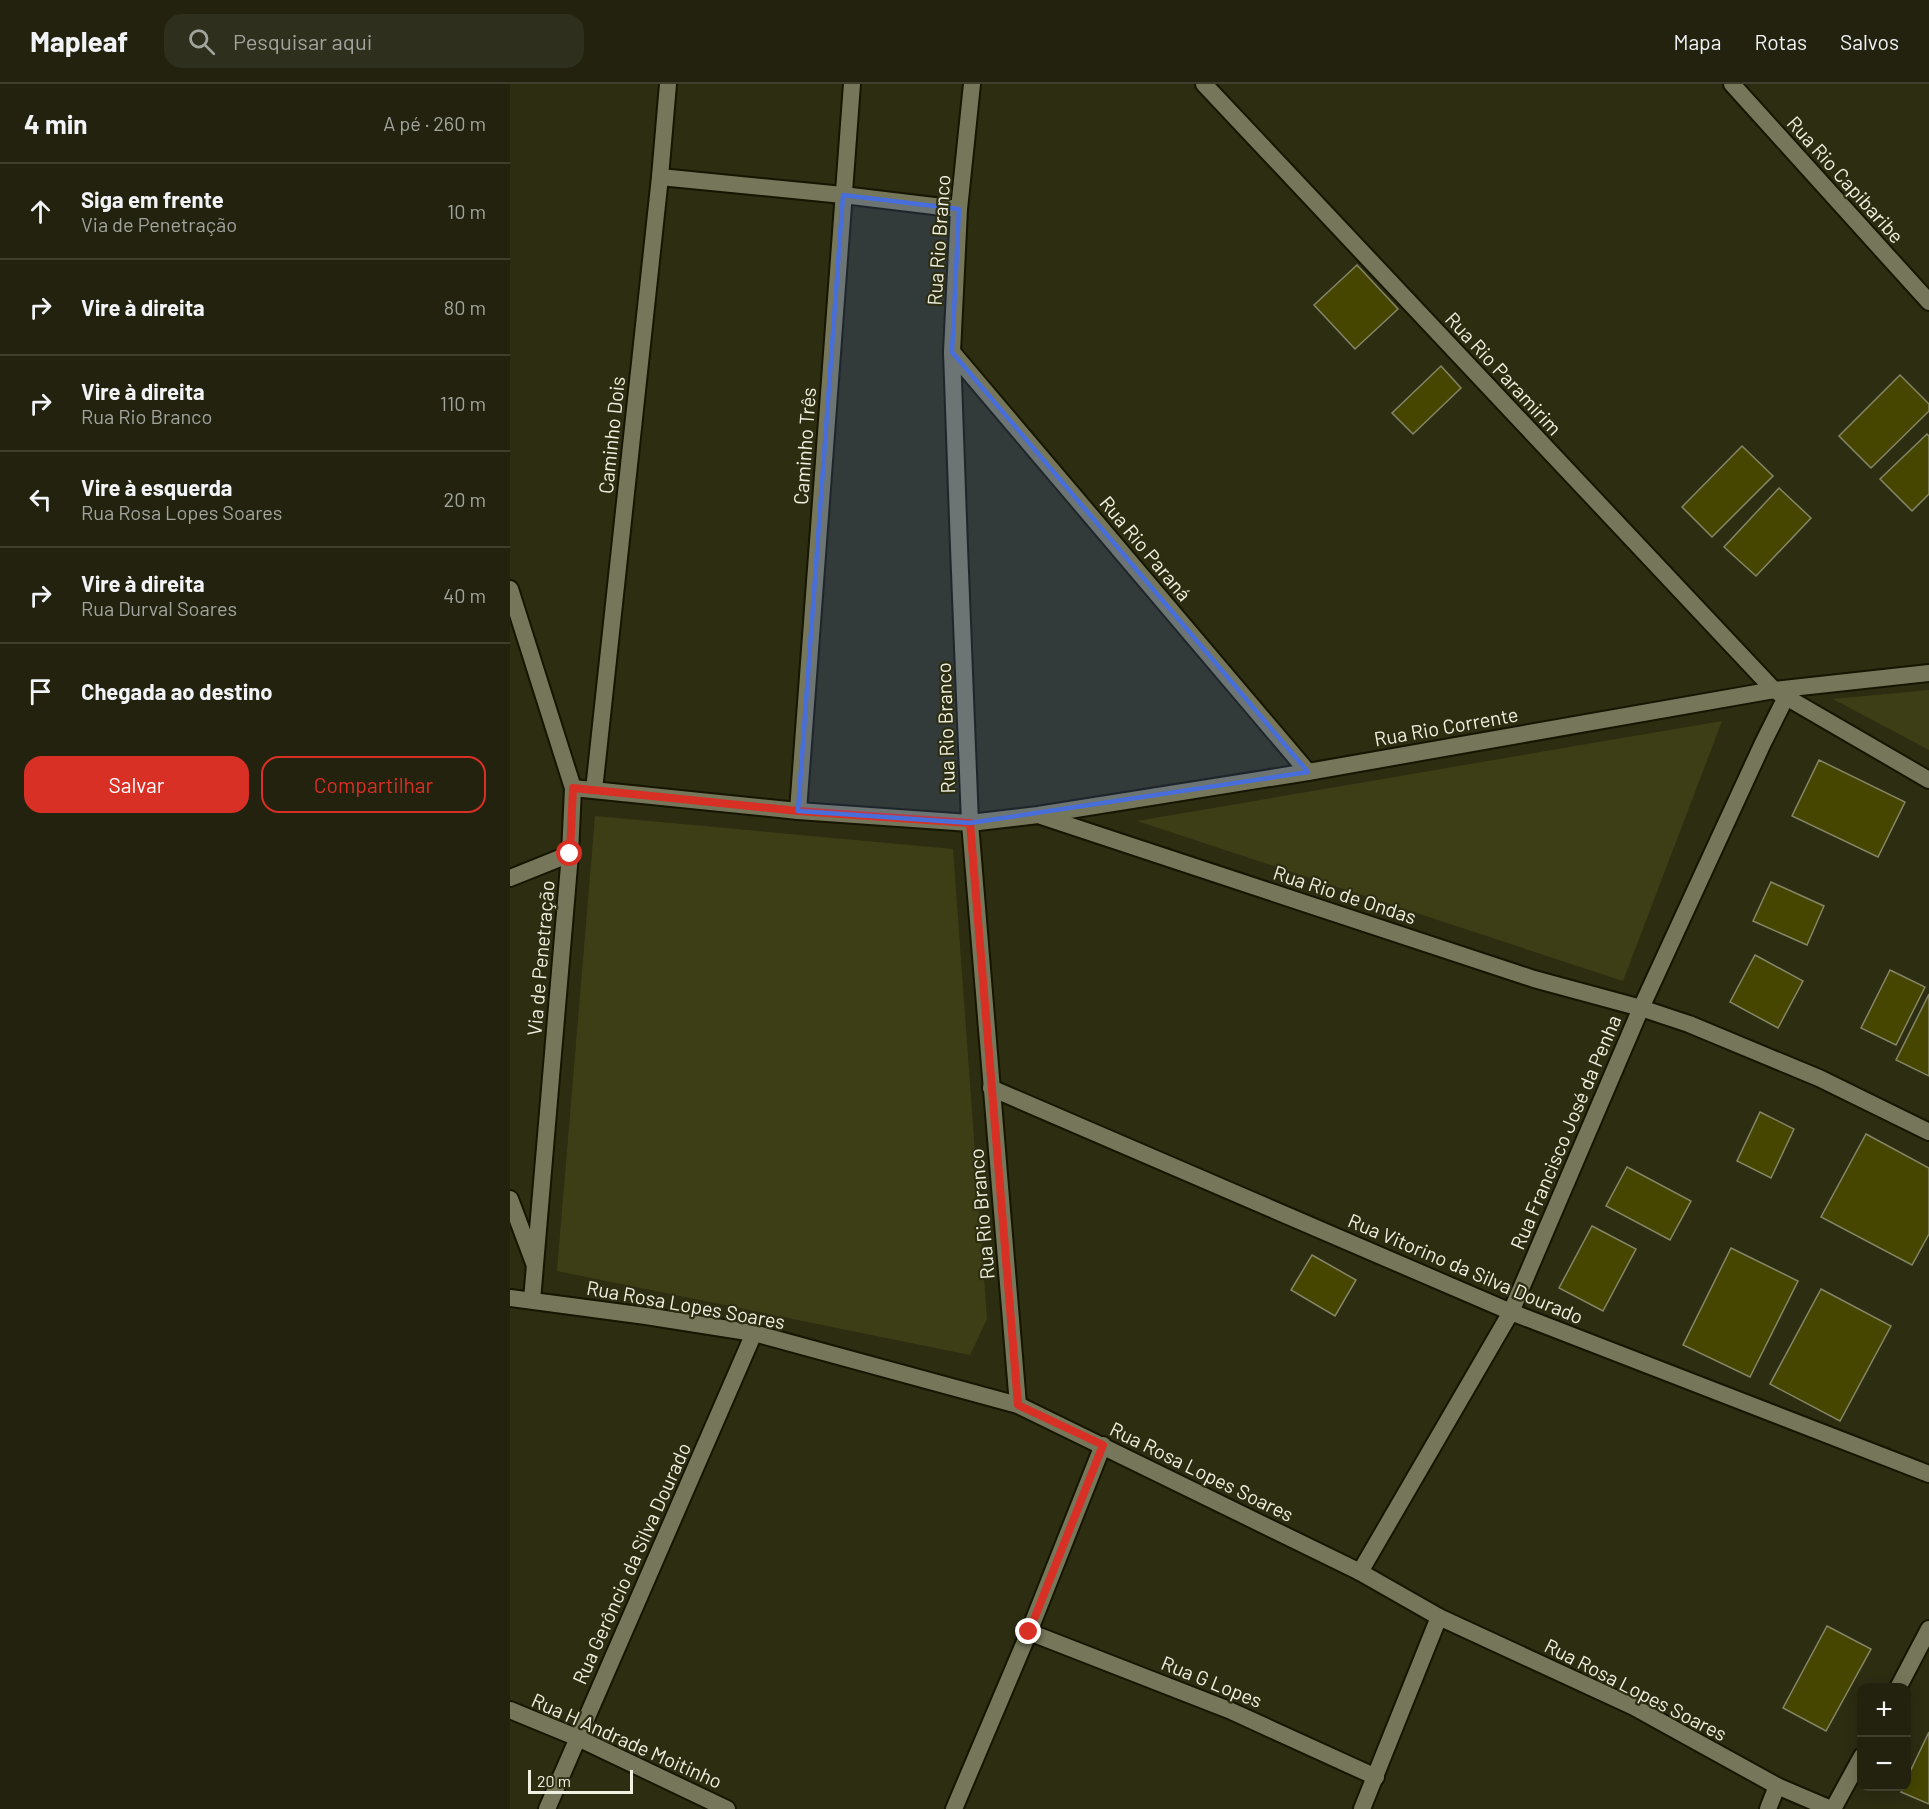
<!DOCTYPE html>
<html lang="pt">
<head>
<meta charset="utf-8">
<style>
  :root { --surface:#22220e; --page:#2e2f1c; --text:#f1f3f6; --muted:#a2a49e; --line:#3f3f2e; --accent:#d93025 }
  body { margin:0; font-family:Barlow,sans-serif; background:var(--page); color:var(--text) }
  .controls { position:absolute; right:18px; bottom:18px; display:grid; overflow:hidden; border-radius:12px; box-shadow:0 3px 15px #0003 }
  .controls button { width:54px; height:54px; display:grid; place-items:center; padding:0; border:0; border-bottom:2px solid var(--line); background:var(--surface); color:var(--text); font:30px sans-serif }
  .scale { position:absolute; left:18px; bottom:15px; width:105px; box-sizing:border-box; padding-left:6px; border:3px solid #eff0e0; border-top:0; font-size:16px; line-height:21px; white-space:nowrap; color:#eff0e0; -webkit-text-stroke:4px #2d2d12; paint-order:stroke }
  .stop { position:absolute; width:18px; height:18px; margin:-14px; border:4px solid #d93025; border-radius:50%; background:#fff }
  .stop.end { background:#d93025; border-color:#fff; box-shadow:0 2px 6px #0008 }
  .list { margin:0; padding:0; list-style:none }
  h2 { display:flex; justify-content:space-between; align-items:center; height:78px; margin:0; padding:0 24px; font-size:26px }
  h2 small { font-size:20px; font-weight:400; color:var(--muted) }
  .list li { display:grid; grid-template-columns:39px 1fr auto; gap:18px; align-items:center; box-sizing:border-box; height:96px; padding:0 24px; border-top:2px solid var(--line) }
  .list b { display:block; font-size:22px; white-space:nowrap }
  .list p { margin:0; font-size:20px; white-space:nowrap; color:var(--muted) }
  .list em { font-size:20px; font-style:normal; color:var(--muted) }
  .actions { display:flex; gap:12px; padding:18px 24px }
  .actions a { flex:1; padding:14px 0; border:2px solid var(--accent); border-radius:18px; text-align:center; font-size:21px; color:var(--accent) }
  .actions .main { background:var(--accent); color:#fff }
  .icon { flex:none; width:33px; height:33px; fill:none; stroke:currentColor; stroke-width:2; stroke-linecap:round; stroke-linejoin:round }
  .map { position:relative; flex:none; width:1419px; height:1725px; overflow:hidden }
  header { display:flex; align-items:center; gap:36px; box-sizing:border-box; height:84px; padding:0 30px; background:var(--surface); border-bottom:2px solid var(--line) }
  header strong { font-size:28px }
  nav { display:flex; gap:33px; margin-inline-start:auto; font-size:21px }
  .search { width:420px; height:54px; background:var(--page); display:flex; align-items:center; gap:15px; box-sizing:border-box; padding:0 21px; border-radius:18px; color:var(--muted); font-size:22px }
  main { display:flex }
  aside { flex:1; background:var(--surface) }
  .map>svg:first-child { display:block }
</style>
</head>
<body>
<header>
<strong>Mapleaf</strong>
<div class="search"><svg class="icon" aria-label="search" viewBox="0 0 24 24"><circle cx="10" cy="10" r="6"/><path d="M15 15l6 6"/></svg>Pesquisar aqui</div>
<nav><a>Mapa</a><a>Rotas</a><a>Salvos</a></nav>
</header>
<main>
<aside>
<h2>4 min<small>A pé · 260 m</small></h2>
<ul class="list">
<li><svg class="icon" aria-label="ahead" viewBox="0 0 24 24"><path d="M12 20V5M6 11l6-6 6 6"/></svg><div><b>Siga em frente</b><p>Via de Penetração</p></div><em>10 m</em></li>
<li><svg class="icon" aria-label="right" viewBox="0 0 24 24"><path d="M7 20v-9h11M14 6l5 5-5 5"/></svg><div><b>Vire à direita</b></div><em>80 m</em></li>
<li><svg class="icon" aria-label="right" viewBox="0 0 24 24"><path d="M7 20v-9h11M14 6l5 5-5 5"/></svg><div><b>Vire à direita</b><p>Rua Rio Branco</p></div><em>110 m</em></li>
<li><svg class="icon" aria-label="left" viewBox="0 0 24 24"><path d="M17 20v-9H6M10 6l-5 5 5 5"/></svg><div><b>Vire à esquerda</b><p>Rua Rosa Lopes Soares</p></div><em>20 m</em></li>
<li><svg class="icon" aria-label="right" viewBox="0 0 24 24"><path d="M7 20v-9h11M14 6l5 5-5 5"/></svg><div><b>Vire à direita</b><p>Rua Durval Soares</p></div><em>40 m</em></li>
<li><svg class="icon" aria-label="arrive" viewBox="0 0 24 24"><path d="M6 21V4h12l-3 4 3 4H6"/></svg><div><b>Chegada ao destino</b></div></li>
</ul>
<div class="actions"><a class="main">Salvar</a><a>Compartilhar</a></div>
</aside>
<div class="map">
<svg width="1419" height="1725" viewBox="0 0 1419 1725">
  <rect width="100%" height="100%" fill="#2d2d12"/>
  <g fill="#3e3e16">
    <path d="M 1419,606 L 1419,666 L 1323,615 Z"/>
    <path d="M 1212,637 L 1113,897 L 627,737 Z"/>
    <path d="M 85,732 L 443,765 L 477,1235 L 460,1271 L 47,1187 Z"/>
  </g>
  <g fill="#464601" stroke="#858668" stroke-width="1.5">
    <path d="M 847,181 L 888,225 L 845,265 L 804,221 Z"/>
    <path d="M 931,282 L 951,304 L 903,350 L 882,329 Z"/>
    <path d="M 1390,291 L 1419,320 L 1419,327 L 1361,384 L 1329,352 Z"/>
    <path d="M 1417,350 L 1419,352 L 1419,410 L 1402,427 L 1370,395 Z"/>
    <path d="M 1232,362 L 1263,392 L 1202,453 L 1172,423 Z"/>
    <path d="M 1269,404 L 1301,434 L 1246,492 L 1214,463 Z"/>
    <path d="M 1309,676 L 1395,718 L 1368,773 L 1282,732 Z"/>
    <path d="M 1261,798 L 1314,822 L 1297,861 L 1243,837 Z"/>
    <path d="M 1245,871 L 1293,897 L 1268,944 L 1220,918 Z"/>
    <path d="M 1380,886 L 1415,903 L 1386,961 L 1351,944 Z"/>
    <path d="M 1419,910 L 1419,992 L 1386,976 Z"/>
    <path d="M 1250,1028 L 1284,1045 L 1261,1094 L 1227,1077 Z"/>
    <path d="M 1356,1050 L 1419,1084 L 1419,1150 L 1402,1181 L 1311,1133 Z"/>
    <path d="M 1117,1083 L 1181,1117 L 1160,1156 L 1096,1122 Z"/>
    <path d="M 1082,1142 L 1126,1165 L 1093,1227 L 1049,1204 Z"/>
    <path d="M 1221,1164 L 1288,1197 L 1240,1293 L 1173,1261 Z"/>
    <path d="M 802,1171 L 846,1196 L 825,1232 L 781,1206 Z"/>
    <path d="M 1311,1205 L 1381,1242 L 1330,1337 L 1260,1300 Z"/>
    <path d="M 1317,1542 L 1361,1565 L 1316,1647 L 1273,1624 Z"/>
    <path d="M 1419,1648 L 1419,1720 L 1391,1708 L 1394,1702 L 1396,1702 L 1396,1696 Z"/>
  </g>
  <g fill="none" stroke-linecap="round" stroke-linejoin="round">
    <defs>
      <path id="service" d="M 0,794 L 60,770"/>
      <g id="minor">
        <path d="M 462,0 L 449,125 L 442,268 L 449,463 L 460,739 L 508,1321"/>
        <path d="M 694,0 L 1264,606 L 1419,696"/>
        <path d="M 1222,0 L 1419,218"/>
        <path d="M 150,93 L 333,111 L 449,125"/>
        <path d="M 442,268 L 798,688"/>
        <path d="M 0,505 L 63,704 L 60,770 L 22,1216"/>
        <path d="M 63,704 L 288,727 L 460,739 L 528,731 L 798,688 L 1264,606 L 1419,589"/>
        <path d="M 84,706 L 150,93 L 158,0"/>
        <path d="M 288,727 L 342,0"/>
        <path d="M 531,732 L 1024,895 L 1131,924 L 1179,940 L 1309,994 L 1419,1048"/>
        <path d="M 481,1004 L 1001,1228 L 1419,1390"/>
        <path d="M 0,1115 L 24,1179"/>
        <path d="M 850,1488 L 1001,1228 L 1131,924 L 1253,659 L 1276,613"/>
        <path d="M 519,1548 L 719,1626 L 866,1693"/>
        <path d="M 1388,1604 L 1419,1545"/>
        <path d="M 0,1626 L 68,1654 L 217,1725"/>
        <path d="M 37,1725 L 244,1249"/>
        <path d="M 444,1725 L 519,1548 L 593,1361"/>
        <path d="M 852,1725 L 929,1533"/>
        <path d="M 1258,1725 L 1267,1702"/>
        <path d="M 1323,1725 L 1352,1672"/>
      </g>
      <path id="tertiary" d="M 0,1214 L 136,1232 L 244,1249 L 508,1321 L 850,1488 L 929,1533 L 1124,1623 L 1267,1702 L 1321,1725"/>
    </defs>
    <use href="#service" stroke="#151500" stroke-width="20"/>
    <use href="#minor" stroke="#151500" stroke-width="20"/>
    <use href="#tertiary" stroke="#151500" stroke-width="20"/>
    <use href="#service" stroke="#76775a" stroke-width="16"/>
    <use href="#minor" stroke="#76775a" stroke-width="16"/>
    <use href="#tertiary" stroke="#76775a" stroke-width="16"/>
  </g>
  <g fill="none" stroke-linecap="round" stroke-linejoin="round">
    <path stroke="#d93025" stroke-width="8" d="M 60,770 L 63,704 L 288,727 L 460,739 L 508,1321 L 593,1361 L 519,1548"/>
  </g>
  <path fill="#476eda" fill-opacity="0.2" stroke="#476eda" stroke-width="4.5" stroke-linejoin="round" d="M 333,111 L 449,125 L 442,268 L 798,688 L 460,739 L 288,727 Z"/>
  <g text-anchor="middle" dominant-baseline="central" stroke-width="4.5" stroke-linejoin="round" paint-order="stroke">
    <g font-size="20" fill="#eff0e0" stroke="#2d2d12">
      <text transform="translate(1336 95) rotate(48)">Rua Rio Capibaribe</text>
      <text transform="translate(428 156) rotate(-86)">Rua Rio Branco</text>
      <text transform="translate(994 289) rotate(47)">Rua Rio Paramirim</text>
      <text transform="translate(101 351) rotate(-84)">Caminho Dois</text>
      <text transform="translate(294 362) rotate(-86)">Caminho Três</text>
      <text transform="translate(636 464) rotate(50)">Rua Rio Paraná</text>
      <text transform="translate(936 642) rotate(-10)">Rua Rio Corrente</text>
      <text transform="translate(435 644) rotate(-92)">Rua Rio Branco</text>
      <text transform="translate(835 810) rotate(18)">Rua Rio de Ondas</text>
      <text transform="translate(30 874) rotate(-85)">Via de Penetração</text>
      <text transform="translate(1055 1048) rotate(-67)">Rua Francisco José da Penha</text>
      <text transform="translate(471 1130) rotate(-95)">Rua Rio Branco</text>
      <text transform="translate(956 1184) rotate(23)">Rua Vitorino da Silva Dourado</text>
      <text transform="translate(176 1220) rotate(10)">Rua Rosa Lopes Soares</text>
      <text transform="translate(692 1387) rotate(26)">Rua Rosa Lopes Soares</text>
      <text transform="translate(121 1479) rotate(-66)">Rua Gerôncio da Silva Dourado</text>
      <text transform="translate(702 1597) rotate(22)">Rua G Lopes</text>
      <text transform="translate(1126 1605) rotate(27)">Rua Rosa Lopes Soares</text>
      <text transform="translate(117 1656) rotate(24)">Rua H Andrade Moitinho</text>
    </g>
  </g>
</svg>
<div class="controls">
<button>+</button>
<button>−</button>
</div>
<div class="scale">20 m</div>
<div class="stop" style="left:60px;top:770px"></div>
<div class="stop end" style="left:519px;top:1548px"></div>
</div>
</main>
</body>
</html>
